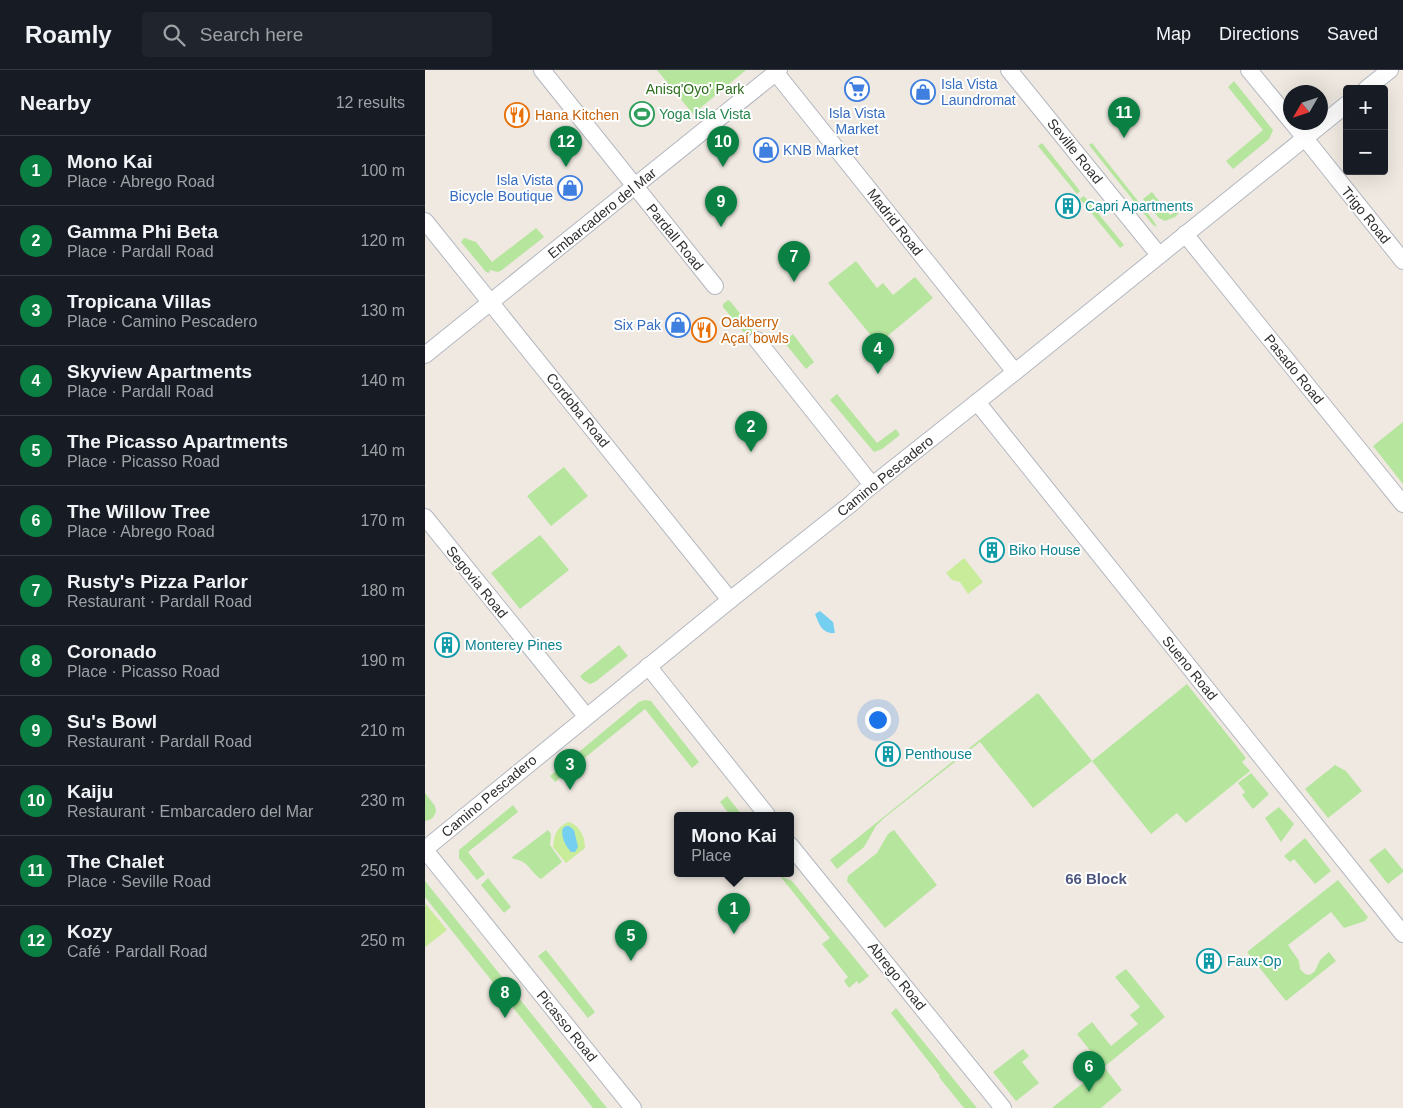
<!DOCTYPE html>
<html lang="en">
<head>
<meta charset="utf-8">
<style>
  :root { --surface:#171b24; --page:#20242c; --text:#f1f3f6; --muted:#9ea1a6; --line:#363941; --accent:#0b8043 }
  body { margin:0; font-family:Helvetica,sans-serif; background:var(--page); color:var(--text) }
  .controls { position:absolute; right:15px; top:15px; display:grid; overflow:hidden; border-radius:5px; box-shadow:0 5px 20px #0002 }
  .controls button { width:45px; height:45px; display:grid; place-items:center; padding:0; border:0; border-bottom:1px solid var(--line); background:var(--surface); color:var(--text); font:25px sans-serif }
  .compass { position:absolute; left:858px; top:15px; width:45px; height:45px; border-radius:50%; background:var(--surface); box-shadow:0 5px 20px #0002; rotate:231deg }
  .you { position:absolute; left:452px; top:649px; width:18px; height:18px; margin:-12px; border:4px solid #fff; border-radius:50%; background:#1a73e8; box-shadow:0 0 0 8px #1a73e833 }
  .badge { display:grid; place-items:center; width:32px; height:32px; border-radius:50%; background:var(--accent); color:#fff; font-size:16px; font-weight:700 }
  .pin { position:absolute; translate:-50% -41px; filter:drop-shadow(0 1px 2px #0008) }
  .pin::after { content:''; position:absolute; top:26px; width:18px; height:15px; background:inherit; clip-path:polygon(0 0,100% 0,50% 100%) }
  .popup { position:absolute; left:249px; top:742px; width:120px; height:65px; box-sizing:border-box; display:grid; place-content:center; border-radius:5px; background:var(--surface); filter:drop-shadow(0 1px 4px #0005); font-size:16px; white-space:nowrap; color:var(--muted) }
  .popup b { font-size:19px; color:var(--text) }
  .popup::after { content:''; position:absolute; left:50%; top:100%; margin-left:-10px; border:10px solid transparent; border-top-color:var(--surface) }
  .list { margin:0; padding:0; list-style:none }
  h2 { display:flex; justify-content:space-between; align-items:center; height:65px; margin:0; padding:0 20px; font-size:21px }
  h2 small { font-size:16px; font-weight:400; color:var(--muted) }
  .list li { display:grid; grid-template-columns:32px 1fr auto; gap:15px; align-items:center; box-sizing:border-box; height:70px; padding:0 20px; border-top:1px solid var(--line) }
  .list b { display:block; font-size:19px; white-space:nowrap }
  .list p { margin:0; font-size:16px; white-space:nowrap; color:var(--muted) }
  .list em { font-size:16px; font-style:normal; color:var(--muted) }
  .icon { flex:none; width:28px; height:28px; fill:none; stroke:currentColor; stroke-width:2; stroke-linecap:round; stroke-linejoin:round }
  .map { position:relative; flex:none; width:978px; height:1038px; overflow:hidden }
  header { display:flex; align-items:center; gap:30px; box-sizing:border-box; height:70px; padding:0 25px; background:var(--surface); border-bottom:1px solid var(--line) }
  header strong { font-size:24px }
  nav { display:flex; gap:28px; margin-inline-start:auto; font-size:18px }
  .search { width:350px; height:45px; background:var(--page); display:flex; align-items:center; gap:12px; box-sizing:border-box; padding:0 18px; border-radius:5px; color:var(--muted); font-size:19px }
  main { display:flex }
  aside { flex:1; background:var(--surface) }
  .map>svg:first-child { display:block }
</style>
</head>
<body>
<header>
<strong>Roamly</strong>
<div class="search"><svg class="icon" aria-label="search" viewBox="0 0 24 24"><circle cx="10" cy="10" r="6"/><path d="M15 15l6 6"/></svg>Search here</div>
<nav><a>Map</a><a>Directions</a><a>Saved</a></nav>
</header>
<main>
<aside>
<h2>Nearby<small>12 results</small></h2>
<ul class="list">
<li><span class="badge">1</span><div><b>Mono Kai</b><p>Place · Abrego Road</p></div><em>100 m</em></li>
<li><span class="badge">2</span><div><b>Gamma Phi Beta</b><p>Place · Pardall Road</p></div><em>120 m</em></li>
<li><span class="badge">3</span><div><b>Tropicana Villas</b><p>Place · Camino Pescadero</p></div><em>130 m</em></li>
<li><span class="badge">4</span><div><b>Skyview Apartments</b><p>Place · Pardall Road</p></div><em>140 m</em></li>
<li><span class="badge">5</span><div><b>The Picasso Apartments</b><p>Place · Picasso Road</p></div><em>140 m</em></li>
<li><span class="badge">6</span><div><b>The Willow Tree</b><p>Place · Abrego Road</p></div><em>170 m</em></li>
<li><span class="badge">7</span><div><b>Rusty's Pizza Parlor</b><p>Restaurant · Pardall Road</p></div><em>180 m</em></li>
<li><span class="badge">8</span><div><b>Coronado</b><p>Place · Picasso Road</p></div><em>190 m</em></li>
<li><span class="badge">9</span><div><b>Su's Bowl</b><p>Restaurant · Pardall Road</p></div><em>210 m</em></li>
<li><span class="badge">10</span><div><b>Kaiju</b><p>Restaurant · Embarcadero del Mar</p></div><em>230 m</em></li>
<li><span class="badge">11</span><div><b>The Chalet</b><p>Place · Seville Road</p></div><em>250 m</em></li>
<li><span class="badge">12</span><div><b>Kozy</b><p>Café · Pardall Road</p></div><em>250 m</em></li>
</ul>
</aside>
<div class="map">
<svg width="978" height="1038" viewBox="0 0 978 1038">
  <rect width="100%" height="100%" fill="#efe9e1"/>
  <g fill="#b6e59e">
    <path d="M 232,0 L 321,0 L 268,44 Z"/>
    <path d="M 809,11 L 848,60 L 844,69 L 808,99 L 801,91 L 838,60 L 803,17 Z"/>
    <path d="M 617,73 L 655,121 L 652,124 L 613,76 Z"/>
    <path d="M 667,73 L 728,150 L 732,157 L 728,155 L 664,75 Z"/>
    <path d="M 727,122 L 745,145 L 753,140 L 755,142 L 750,147 L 740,151 L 734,148 L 718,129 Z"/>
    <path d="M 659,126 L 699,175 L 695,178 L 655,129 Z"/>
    <path d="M 111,158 L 119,167 L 77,200 L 73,202 L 65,200 L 64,203 L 61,202 L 36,172 L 39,168 L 51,172 L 67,192 Z"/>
    <path d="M 431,191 L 452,218 L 458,213 L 468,225 L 490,207 L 508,228 L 453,274 L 403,213 Z"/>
    <path d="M 303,230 L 306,232 L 326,258 L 328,263 L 324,266 L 321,265 L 298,237 L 298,234 Z"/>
    <path d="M 368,264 L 389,292 L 381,299 L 359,272 Z"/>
    <path d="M 412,324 L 452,373 L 471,359 L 475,365 L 457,379 L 449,382 L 405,330 Z"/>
    <path d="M 978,352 L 978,414 L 948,376 Z"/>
    <path d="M 139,397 L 163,426 L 126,456 L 102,426 Z"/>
    <path d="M 115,465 L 144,500 L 95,539 L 66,503 Z"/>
    <path d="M 194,575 L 203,586 L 170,612 L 165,614 L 158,610 L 155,606 Z"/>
    <path d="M 762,614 L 821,688 L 817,692 L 825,701 L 761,753 L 752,743 L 726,764 L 667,691 L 608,738 L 555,672 L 459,748 L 451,756 L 439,777 L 412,799 L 405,790 L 613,623 L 667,691 Z"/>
    <path d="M 220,630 L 226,631 L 274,692 L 267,698 L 220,639 L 130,712 L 125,706 L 214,632 Z"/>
    <path d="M 910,695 L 921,701 L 937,721 L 903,748 L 880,719 Z"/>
    <path d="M 826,703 L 844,724 L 828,739 L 817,725 L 820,722 L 813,713 Z"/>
    <path d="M 0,723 L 10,736 L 11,741 C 9,747 7,750 0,751 Z"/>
    <path d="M 302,726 L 317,745 L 305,745 L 295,732 Z"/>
    <path d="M 88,735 L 93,742 L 43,782 L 60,804 L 52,810 L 34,788 L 34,780 Z"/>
    <path d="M 854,737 L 869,754 L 856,772 L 840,748 Z"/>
    <path d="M 123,760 L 126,764 L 125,775 L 137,792 L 116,809 C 102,799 106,792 86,788 Z"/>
    <path d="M 469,760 L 512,815 L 460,858 L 422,811 L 423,806 L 452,783 L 463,764 Z"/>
    <path d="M 880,768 L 906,801 L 890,814 L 869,789 L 865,792 L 859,786 Z"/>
    <path d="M 960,778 L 978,800 L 978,802 L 963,814 L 944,790 Z"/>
    <path d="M 355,806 L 367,811 L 444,906 L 434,914 L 432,911 L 424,918 L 419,911 L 423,907 L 397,874 L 405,868 Z"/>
    <path d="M 63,808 L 86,837 L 79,843 L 56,815 Z"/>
    <path d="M 913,810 L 943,847 L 940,851 L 919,858 L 906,842 L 863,875 L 874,891 L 875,899 L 880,904 L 885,905 L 890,901 L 895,890 L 904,882 L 911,891 L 861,931 L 822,882 Z"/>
    <path d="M 0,811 L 182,1038 L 168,1038 L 0,827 Z"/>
    <path d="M 121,880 L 170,942 L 163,948 L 113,886 Z"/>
    <path d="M 701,899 L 740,947 L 679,997 L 697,1020 L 676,1038 L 627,1038 L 678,997 L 652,964 L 667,952 L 686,976 L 713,954 L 705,945 L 715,937 L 690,907 Z"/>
    <path d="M 471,938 L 552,1038 L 539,1038 L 514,1007 L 515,1006 L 466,943 Z"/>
    <path d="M 598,979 L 604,986 L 597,992 L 614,1013 L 591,1031 L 568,1002 Z"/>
  </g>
  <g fill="#c9ec9a">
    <path d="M 539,488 L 558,512 L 543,524 L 535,512 L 527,510 L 521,503 Z"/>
    <path d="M 144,752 C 155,756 160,767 160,778 L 141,793 L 128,777 C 129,765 132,756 144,752 Z"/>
    <path d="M 0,833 L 22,860 L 0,877 Z"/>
  </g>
  <g fill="#75cff0">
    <path d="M 395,541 L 408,552 L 410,563 C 397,564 394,554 390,544 Z"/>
    <path d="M 141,756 L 144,756 L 149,760 L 153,777 L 150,782 L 146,782 C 141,777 135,766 138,758 Z"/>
  </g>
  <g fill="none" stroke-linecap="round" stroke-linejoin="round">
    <defs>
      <g id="minor">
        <path d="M 117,0 L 290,216"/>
        <path d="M 584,0 L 734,185"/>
        <path d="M 824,0 L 866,51"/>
        <path d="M 351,3 L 590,302"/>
        <path d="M 941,19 L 965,0"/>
        <path d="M 867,52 L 978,191"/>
        <path d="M 0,151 L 305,530"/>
        <path d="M 760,164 L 978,434"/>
        <path d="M 332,270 L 447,415"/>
        <path d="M 0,285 L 354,0"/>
        <path d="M 552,332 L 978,864"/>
        <path d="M 0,447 L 161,646"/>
        <path d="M 223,596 L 342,745"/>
        <path d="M 365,775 L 578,1038"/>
        <path d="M 0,779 L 305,530 L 427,433 L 440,421 L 590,302 L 922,34"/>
        <path d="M 0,780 L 208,1038"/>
      </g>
    </defs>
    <use href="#minor" stroke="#b4b7c1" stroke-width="18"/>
    <use href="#minor" stroke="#fff" stroke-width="16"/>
  </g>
  <defs>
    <symbol id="supermarket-ring" viewBox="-11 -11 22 22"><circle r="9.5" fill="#fff" stroke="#3f7fe0" stroke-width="1.5"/><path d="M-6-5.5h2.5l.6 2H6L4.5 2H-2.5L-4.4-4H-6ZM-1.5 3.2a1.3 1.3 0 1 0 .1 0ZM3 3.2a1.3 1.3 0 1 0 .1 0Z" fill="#3f7fe0"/></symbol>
    <symbol id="shop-ring" viewBox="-11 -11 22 22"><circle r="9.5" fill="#fff" stroke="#3f7fe0" stroke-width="1.5"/><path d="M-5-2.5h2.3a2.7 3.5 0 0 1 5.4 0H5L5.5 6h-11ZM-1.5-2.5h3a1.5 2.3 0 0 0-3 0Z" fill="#3f7fe0"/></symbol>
    <symbol id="stadium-ring" viewBox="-11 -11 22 22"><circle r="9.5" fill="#fff" stroke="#2e9e5b" stroke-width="1.5"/><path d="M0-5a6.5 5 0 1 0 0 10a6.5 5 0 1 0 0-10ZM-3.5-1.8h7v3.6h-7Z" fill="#2e9e5b"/></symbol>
    <symbol id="restaurant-ring" viewBox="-11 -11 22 22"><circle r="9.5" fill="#fff" stroke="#e8710a" stroke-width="1.5"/><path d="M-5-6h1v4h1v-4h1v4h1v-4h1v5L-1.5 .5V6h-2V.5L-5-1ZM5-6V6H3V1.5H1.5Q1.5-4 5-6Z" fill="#e8710a"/></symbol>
    <symbol id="building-ring" viewBox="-11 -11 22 22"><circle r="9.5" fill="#fff" stroke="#0f9aa8" stroke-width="1.5"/><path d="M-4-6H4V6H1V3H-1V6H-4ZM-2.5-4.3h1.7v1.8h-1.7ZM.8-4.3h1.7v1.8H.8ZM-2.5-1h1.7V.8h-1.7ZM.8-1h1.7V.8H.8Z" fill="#0f9aa8"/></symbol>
  </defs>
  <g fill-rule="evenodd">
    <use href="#supermarket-ring" x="418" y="5" width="28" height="28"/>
    <use href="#shop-ring" x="484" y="8" width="28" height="28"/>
    <use href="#stadium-ring" x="203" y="30" width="28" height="28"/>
    <use href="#restaurant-ring" x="78" y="31" width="28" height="28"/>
    <use href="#shop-ring" x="327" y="66" width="28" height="28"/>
    <use href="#shop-ring" x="131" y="104" width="28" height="28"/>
    <use href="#building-ring" x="629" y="122" width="28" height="28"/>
    <use href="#shop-ring" x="239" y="241" width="28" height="28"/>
    <use href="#restaurant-ring" x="265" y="246" width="28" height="28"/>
    <use href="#building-ring" x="553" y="466" width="28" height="28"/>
    <use href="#building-ring" x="8" y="561" width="28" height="28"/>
    <use href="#building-ring" x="449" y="670" width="28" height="28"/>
    <use href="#building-ring" x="770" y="877" width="28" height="28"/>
  </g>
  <g text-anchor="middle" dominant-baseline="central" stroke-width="4" stroke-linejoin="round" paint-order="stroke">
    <g font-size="14" fill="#366cbe" stroke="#fff" text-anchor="start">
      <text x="516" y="14">Isla Vista<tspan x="516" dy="16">Laundromat</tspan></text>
      <text x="432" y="43" text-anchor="middle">Isla Vista<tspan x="432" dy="16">Market</tspan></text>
      <text x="358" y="80">KNB Market</text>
      <text x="128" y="110" text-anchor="end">Isla Vista<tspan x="128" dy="16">Bicycle Boutique</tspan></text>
      <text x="236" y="255" text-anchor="end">Six Pak</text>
    </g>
    <g font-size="14" fill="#2c6e1b" stroke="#fff">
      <text x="270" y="19">Anisq'Oyo' Park</text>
    </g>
    <g font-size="14" fill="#27864d" stroke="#fff" text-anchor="start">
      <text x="234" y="44">Yoga Isla Vista</text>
    </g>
    <g font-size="14" fill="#c56008" stroke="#fff" text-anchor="start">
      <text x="110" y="45">Hana Kitchen</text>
      <text x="296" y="252">Oakberry<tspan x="296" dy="16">Açaí bowls</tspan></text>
    </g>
    <g font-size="14" fill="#2e2e2e" stroke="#fff">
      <text transform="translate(650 81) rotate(51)">Seville Road</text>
      <text transform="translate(177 143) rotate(-39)">Embarcadero del Mar</text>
      <text transform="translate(941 145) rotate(51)">Trigo Road</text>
      <text transform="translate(470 152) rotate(52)">Madrid Road</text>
      <text transform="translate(250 167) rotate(51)">Pardall Road</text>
      <text transform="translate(869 299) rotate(51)">Pasado Road</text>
      <text transform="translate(153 340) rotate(51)">Cordoba Road</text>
      <text transform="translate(460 406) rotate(-39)">Camino Pescadero</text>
      <text transform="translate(52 512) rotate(51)">Segovia Road</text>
      <text transform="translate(765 598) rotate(51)">Sueno Road</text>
      <text transform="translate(64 726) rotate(-40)">Camino Pescadero</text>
      <text transform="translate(472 906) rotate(51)">Abrego Road</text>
      <text transform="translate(142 956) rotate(51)">Picasso Road</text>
    </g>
    <g font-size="14" fill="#0d838f" stroke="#fff" text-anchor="start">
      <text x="660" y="136">Capri Apartments</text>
      <text x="584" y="480">Biko House</text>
      <text x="40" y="575">Monterey Pines</text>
      <text x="480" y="684">Penthouse</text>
      <text x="802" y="891">Faux-Op</text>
    </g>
    <g font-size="15" font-weight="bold" fill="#4d5680" stroke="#fff">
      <text x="671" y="808">66 Block</text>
    </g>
  </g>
</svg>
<div class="controls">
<button>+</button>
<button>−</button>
</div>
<svg class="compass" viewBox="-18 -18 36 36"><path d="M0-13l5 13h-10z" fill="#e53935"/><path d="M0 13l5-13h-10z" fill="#9ea1a6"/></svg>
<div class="you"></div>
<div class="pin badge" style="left:309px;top:864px">1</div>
<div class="popup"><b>Mono Kai</b>Place</div>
<div class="pin badge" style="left:326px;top:382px">2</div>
<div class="pin badge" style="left:145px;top:720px">3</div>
<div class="pin badge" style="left:453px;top:304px">4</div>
<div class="pin badge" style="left:206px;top:891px">5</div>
<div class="pin badge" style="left:664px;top:1022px">6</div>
<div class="pin badge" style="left:369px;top:212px">7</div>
<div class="pin badge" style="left:80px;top:948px">8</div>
<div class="pin badge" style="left:296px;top:157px">9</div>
<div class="pin badge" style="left:298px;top:97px">10</div>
<div class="pin badge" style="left:699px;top:68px">11</div>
<div class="pin badge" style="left:141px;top:97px">12</div>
</div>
</main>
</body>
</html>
